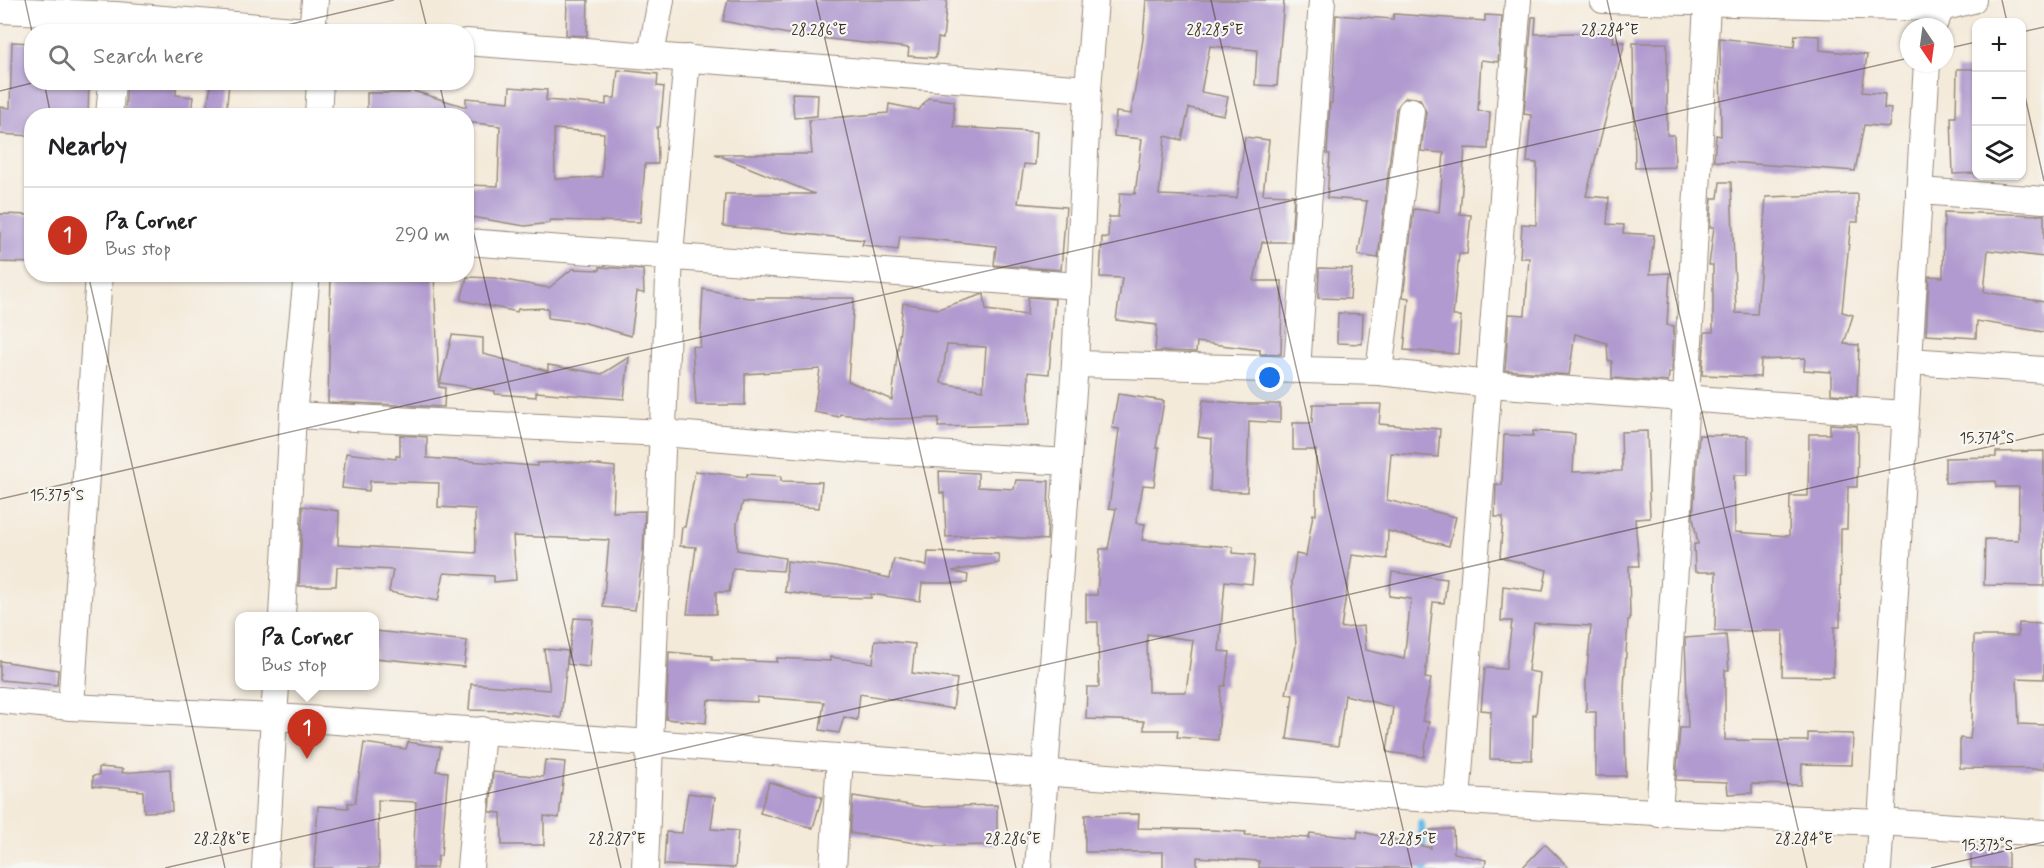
<!DOCTYPE html>
<html lang="en">
<head>
<meta charset="utf-8">
<style>
  :root { --surface:#fff; --page:#f6f6f6; --text:#202124; --muted:#757577; --line:#e0e0e0; --accent:#c8321e }
  body { margin:0; font-family:Mynerve,sans-serif; background:var(--page); color:var(--text) }
  .controls { position:absolute; right:18px; top:18px; display:grid; overflow:hidden; border-radius:12px; box-shadow:0 2px 4px #0004 }
  .controls button { width:54px; height:54px; display:grid; place-items:center; padding:0; border:0; border-bottom:2px solid var(--line); background:var(--surface); color:var(--text); font:30px sans-serif }
  .compass { position:absolute; left:1900px; top:18px; width:54px; height:54px; border-radius:50%; background:var(--surface); box-shadow:0 2px 4px #0004; rotate:167deg }
  .you { position:absolute; left:1270px; top:378px; width:21px; height:21px; margin:-15px; border:4px solid #fff; border-radius:50%; background:#1a73e8; box-shadow:0 0 0 9px #1a73e833 }
  .badge { display:grid; place-items:center; width:39px; height:39px; border-radius:50%; background:var(--accent); color:#fff; font-size:20px; font-weight:700 }
  .pin { position:absolute; translate:-50% -50px; filter:drop-shadow(0 2px 3px #0008) }
  .pin::after { content:''; position:absolute; top:32px; width:21px; height:18px; background:inherit; clip-path:polygon(0 0,100% 0,50% 100%) }
  .popup { position:absolute; left:235px; top:612px; width:144px; height:78px; box-sizing:border-box; display:grid; place-content:center; border-radius:12px; background:var(--surface); filter:drop-shadow(0 2px 4px #0005); font-size:20px; white-space:nowrap; color:var(--muted) }
  .popup b { font-size:22px; color:var(--text) }
  .popup::after { content:''; position:absolute; left:50%; top:100%; margin-left:-12px; border:12px solid transparent; border-top-color:var(--surface) }
  .list { margin:0; padding:0; list-style:none }
  h2 { display:flex; justify-content:space-between; align-items:center; height:78px; margin:0; padding:0 24px; font-size:26px }
  h2 small { font-size:20px; font-weight:400; color:var(--muted) }
  .list li { display:grid; grid-template-columns:39px 1fr auto; gap:18px; align-items:center; box-sizing:border-box; height:96px; padding:0 24px; border-top:2px solid var(--line) }
  .list b { display:block; font-size:22px; white-space:nowrap }
  .list p { margin:0; font-size:20px; white-space:nowrap; color:var(--muted) }
  .list em { font-size:20px; font-style:normal; color:var(--muted) }
  .icon { flex:none; width:33px; height:33px; fill:none; stroke:currentColor; stroke-width:2; stroke-linecap:round; stroke-linejoin:round }
  .map { position:relative; flex:none; width:2044px; height:868px; overflow:hidden }
  .search { position:absolute; background:var(--surface); box-shadow:0 2px 4px #0004; left:24px; top:24px; width:450px; height:66px; display:flex; align-items:center; gap:15px; box-sizing:border-box; padding:0 21px; border-radius:24px; color:var(--muted); font-size:22px }
  .panel { position:absolute; background:var(--surface); box-shadow:0 2px 4px #0004; left:24px; top:108px; width:450px; height:174px; border-radius:24px }
  .map>svg:first-child { display:block }
</style>
</head>
<body>
<div class="map">
<svg width="2044" height="868" viewBox="0 0 2044 868">
  <rect width="100%" height="100%" fill="#f6f6f2"/>
  <filter id="ink" filterUnits="userSpaceOnUse"><feTurbulence type="fractalNoise" baseFrequency=".0167" numOctaves="2"/><feDisplacementMap in="SourceGraphic" scale="12" xChannelSelector="R" yChannelSelector="G"/><feConvolveMatrix kernelMatrix="1 2 1 2 8 2 1 2 1" color-interpolation-filters="sRGB"/></filter>
  <filter id="wash" filterUnits="userSpaceOnUse"><feTurbulence type="fractalNoise" baseFrequency=".008" numOctaves="4" result="noise"/><feDisplacementMap in="SourceGraphic" scale="24" xChannelSelector="R" yChannelSelector="G"/><feGaussianBlur stdDeviation="1.35" result="paint"/><feColorMatrix in="noise" values="0 0 0 0 0 0 0 0 0 0 0 0 0 0 0 0 0 1.4 0 .05"/><feComposite in="paint" operator="in"/></filter>
  <g filter="url(#wash)">
    <rect width="100%" height="100%" fill="#f4eada"/>
    <g fill="none" stroke-linecap="round" stroke-linejoin="round">
      <path stroke="#6cbde7" stroke-width="8" d="M 1421,824 L 1425,868"/>
    </g>
    <g id="blocks">
      <g fill="#b09acf" fill-rule="evenodd">
        <path d="M 567,0 L 588,0 L 587,36 L 566,35 Z"/>
        <path d="M 728,0 L 947,0 L 943,39 L 938,38 L 936,58 L 908,56 L 909,48 L 793,35 L 723,21 Z"/>
        <path d="M 1146,0 L 1284,0 L 1277,86 L 1255,85 L 1257,50 L 1210,46 L 1201,92 L 1228,97 L 1224,115 L 1189,108 L 1182,140 L 1165,136 L 1159,195 L 1237,198 L 1245,137 L 1269,140 L 1263,194 L 1294,195 L 1291,242 L 1262,242 L 1254,281 L 1282,281 L 1281,354 L 1260,354 L 1260,350 L 1197,342 L 1196,352 L 1155,351 L 1157,325 L 1116,320 L 1122,278 L 1100,277 L 1102,237 L 1108,238 L 1109,217 L 1118,217 L 1120,193 L 1135,194 L 1142,139 L 1114,136 L 1116,112 L 1131,114 L 1143,39 Z"/>
        <path d="M 1394,14 L 1485,21 L 1485,15 L 1502,16 L 1498,62 L 1481,60 L 1478,111 L 1490,112 L 1488,149 L 1465,148 L 1460,214 L 1471,215 L 1467,254 L 1459,254 L 1453,316 L 1461,316 L 1458,354 L 1404,350 L 1409,298 L 1403,297 L 1414,209 L 1439,212 L 1444,153 L 1421,151 L 1426,112 L 1420,99 L 1406,97 L 1396,109 L 1378,258 L 1358,255 L 1367,201 L 1327,198 L 1330,154 L 1327,154 L 1330,103 L 1332,103 L 1336,15 L 1393,19 Z"/>
        <path d="M 1532,17 L 1536,17 L 1535,34 L 1614,32 L 1613,42 L 1625,42 L 1586,196 L 1609,198 L 1607,224 L 1624,225 L 1623,233 L 1654,235 L 1650,274 L 1670,273 L 1667,325 L 1674,326 L 1672,373 L 1669,373 L 1668,382 L 1612,378 L 1612,361 L 1608,361 L 1607,343 L 1575,334 L 1569,375 L 1505,370 L 1509,314 L 1525,315 L 1529,258 L 1520,258 L 1522,224 L 1536,225 L 1537,163 L 1527,162 L 1531,115 L 1524,114 Z"/>
        <path d="M 1795,35 L 1820,36 L 1820,50 L 1867,55 L 1862,92 L 1885,94 L 1884,108 L 1891,109 L 1889,127 L 1864,125 L 1855,171 L 1714,161 L 1716,135 L 1721,136 L 1720,38 L 1794,47 Z"/>
        <path d="M 12,42 L 32,43 L 32,82 L 89,82 L 88,116 L 32,116 L 32,136 L 0,134 L 0,107 L 10,108 Z"/>
        <path d="M 1633,43 L 1667,43 L 1667,135 L 1674,135 L 1675,167 L 1635,168 Z"/>
        <path d="M 1957,69 L 1977,69 L 1977,173 L 1953,174 L 1951,117 L 1956,117 Z"/>
        <path d="M 618,70 L 658,74 L 657,86 L 664,87 L 660,127 L 657,127 L 658,164 L 645,164 L 640,222 L 550,220 L 550,223 L 525,226 L 466,216 L 466,185 L 498,186 L 500,126 L 466,122 L 466,116 L 367,116 L 367,93 L 409,93 L 410,90 L 466,107 L 466,98 L 509,102 L 510,87 L 547,90 L 546,100 L 606,105 L 606,98 L 615,98 ZM 554,129 L 604,133 L 602,177 L 555,179 Z"/>
        <path d="M 127,82 L 176,82 L 176,95 L 193,97 L 191,116 L 125,116 Z"/>
        <path d="M 212,82 L 229,82 L 226,115 L 205,113 Z"/>
        <path d="M 792,93 L 818,94 L 817,116 L 794,118 Z"/>
        <path d="M 928,98 L 954,101 L 954,127 L 1037,132 L 1035,165 L 1024,164 L 1018,203 L 1066,207 L 1061,270 L 994,265 L 996,246 L 900,236 L 898,250 L 862,245 L 864,240 L 723,226 L 725,194 L 815,194 L 715,154 L 812,154 L 809,120 L 888,113 L 889,104 L 919,110 Z"/>
        <path d="M 1720,182 L 1731,182 L 1736,313 L 1757,314 L 1766,197 L 1858,194 L 1858,222 L 1851,222 L 1842,312 L 1853,315 L 1844,344 L 1859,345 L 1857,396 L 1831,394 L 1831,372 L 1804,370 L 1805,358 L 1761,360 L 1760,377 L 1702,375 L 1705,332 L 1713,332 L 1713,265 L 1709,265 L 1714,227 L 1710,227 L 1712,198 L 1718,198 Z"/>
        <path d="M 1944,212 L 2044,215 L 2044,257 L 1988,250 L 1984,292 L 2044,302 L 2044,332 L 1977,321 L 1976,338 L 1926,335 L 1929,276 L 1943,277 Z"/>
        <path d="M 0,214 L 32,215 L 32,263 L 0,262 Z"/>
        <path d="M 600,267 L 643,270 L 644,293 L 637,292 L 631,336 L 582,322 L 548,318 L 548,308 L 518,309 L 517,312 L 461,300 L 467,277 L 494,278 L 549,288 L 572,269 L 600,270 Z"/>
        <path d="M 1319,268 L 1352,269 L 1350,299 L 1318,298 Z"/>
        <path d="M 331,274 L 434,274 L 439,387 L 445,388 L 444,407 L 328,402 Z"/>
        <path d="M 703,289 L 748,298 L 854,298 L 848,381 L 892,400 L 903,303 L 938,309 L 984,294 L 986,310 L 1027,315 L 1028,297 L 1055,299 L 1049,374 L 1028,372 L 1029,425 L 938,427 L 939,418 L 886,419 L 840,414 L 839,417 L 814,412 L 820,369 L 745,374 L 745,405 L 696,405 L 692,346 L 700,347 ZM 947,345 L 986,347 L 983,390 L 941,383 Z"/>
        <path d="M 1338,313 L 1363,314 L 1362,344 L 1337,343 Z"/>
        <path d="M 452,335 L 483,338 L 483,354 L 548,371 L 548,365 L 602,374 L 629,357 L 624,399 L 536,392 L 536,397 L 495,394 L 495,391 L 440,383 Z"/>
        <path d="M 1118,394 L 1164,401 L 1156,448 L 1159,448 L 1154,486 L 1143,485 L 1136,523 L 1145,524 L 1142,540 L 1233,547 L 1233,553 L 1255,555 L 1252,584 L 1225,581 L 1219,651 L 1230,652 L 1225,686 L 1221,686 L 1218,740 L 1177,737 L 1178,730 L 1144,730 L 1144,721 L 1086,719 L 1087,687 L 1099,687 L 1098,622 L 1086,622 L 1086,595 L 1097,595 L 1100,549 L 1108,549 L 1116,509 L 1109,508 L 1119,429 L 1112,428 ZM 1147,634 L 1193,640 L 1186,692 L 1148,692 Z"/>
        <path d="M 1203,400 L 1242,404 L 1280,404 L 1280,423 L 1249,421 L 1247,492 L 1210,491 L 1212,439 L 1198,437 Z"/>
        <path d="M 1313,404 L 1381,404 L 1379,424 L 1440,429 L 1438,457 L 1391,453 L 1387,500 L 1456,517 L 1449,546 L 1388,531 L 1387,559 L 1352,555 L 1341,628 L 1364,626 L 1366,650 L 1404,659 L 1411,599 L 1389,596 L 1392,572 L 1447,579 L 1444,603 L 1433,602 L 1425,678 L 1431,679 L 1422,721 L 1429,722 L 1424,757 L 1387,752 L 1393,707 L 1345,695 L 1338,746 L 1287,739 L 1293,695 L 1286,694 L 1296,646 L 1292,582 L 1296,554 L 1306,556 L 1313,514 L 1316,515 L 1316,450 L 1293,450 L 1293,423 L 1312,423 Z"/>
        <path d="M 1830,424 L 1857,426 L 1858,435 L 1857,487 L 1848,487 L 1847,529 L 1841,529 L 1840,627 L 1834,627 L 1833,677 L 1782,676 L 1783,631 L 1715,631 L 1716,572 L 1695,572 L 1694,544 L 1698,544 L 1693,517 L 1699,435 L 1748,436 L 1748,475 L 1734,475 L 1735,532 L 1789,536 L 1790,496 L 1808,496 L 1809,434 L 1830,434 Z"/>
        <path d="M 1533,431 L 1575,434 L 1573,472 L 1622,471 L 1621,432 L 1647,431 L 1650,518 L 1635,519 L 1639,566 L 1629,566 L 1630,620 L 1628,620 L 1624,688 L 1626,776 L 1596,776 L 1596,712 L 1586,712 L 1586,681 L 1591,626 L 1534,623 L 1528,671 L 1540,673 L 1536,715 L 1533,714 L 1532,760 L 1490,759 L 1491,711 L 1481,710 L 1485,668 L 1506,669 L 1512,621 L 1501,621 L 1503,586 L 1543,591 L 1547,570 L 1500,557 L 1503,517 L 1495,517 L 1496,484 L 1502,485 L 1504,435 L 1533,436 Z"/>
        <path d="M 400,435 L 427,437 L 427,458 L 537,466 L 537,463 L 571,462 L 615,467 L 613,512 L 645,511 L 643,554 L 635,610 L 603,607 L 609,540 L 513,536 L 516,580 L 494,582 L 494,576 L 444,573 L 438,601 L 389,592 L 393,570 L 337,567 L 336,586 L 299,586 L 303,506 L 339,511 L 338,545 L 476,553 L 475,509 L 438,507 L 439,483 L 370,481 L 369,491 L 342,488 L 346,453 L 396,459 L 396,456 L 400,456 Z"/>
        <path d="M 2044,451 L 2044,586 L 1984,585 L 1985,539 L 2018,540 L 2019,487 L 1996,487 L 1996,481 L 1945,483 L 1945,458 L 1996,457 L 1996,452 Z"/>
        <path d="M 695,471 L 747,477 L 747,474 L 781,476 L 781,481 L 822,482 L 819,508 L 743,502 L 737,523 L 737,550 L 785,558 L 783,571 L 733,568 L 729,592 L 716,592 L 716,614 L 687,614 L 696,547 L 680,546 L 682,527 L 685,527 Z"/>
        <path d="M 939,471 L 978,473 L 978,487 L 1014,489 L 1016,480 L 1049,481 L 1047,540 L 982,535 L 946,537 L 944,493 L 940,493 Z"/>
        <path d="M 928,552 L 998,554 L 999,563 L 952,571 L 968,575 L 967,583 L 922,583 L 920,601 L 871,594 L 871,598 L 823,597 L 785,592 L 787,561 L 835,567 L 890,578 L 894,559 L 927,566 Z"/>
        <path d="M 574,618 L 593,619 L 589,667 L 567,664 Z"/>
        <path d="M 2019,623 L 2044,624 L 2044,679 L 2017,678 L 2019,724 L 2044,725 L 2044,769 L 1960,768 L 1960,738 L 1970,739 L 1972,722 L 1974,636 L 2018,636 Z"/>
        <path d="M 375,631 L 467,641 L 464,667 L 375,658 Z"/>
        <path d="M 1726,635 L 1729,670 L 1725,670 L 1725,740 L 1808,741 L 1808,733 L 1853,734 L 1852,765 L 1802,764 L 1801,785 L 1752,784 L 1752,793 L 1728,794 L 1727,782 L 1676,780 L 1680,728 L 1688,728 L 1685,638 Z"/>
        <path d="M 875,640 L 915,644 L 912,673 L 957,679 L 953,709 L 860,694 L 857,720 L 844,717 L 839,733 L 820,730 L 824,702 L 757,697 L 757,702 L 708,700 L 706,723 L 666,719 L 669,652 L 712,656 L 712,660 L 777,662 L 777,658 L 830,661 L 830,657 L 873,663 Z"/>
        <path d="M 544,649 L 568,651 L 561,718 L 513,711 L 469,710 L 471,684 L 550,690 Z"/>
        <path d="M 0,661 L 58,670 L 57,685 L 0,680 Z"/>
        <path d="M 408,742 L 441,747 L 436,771 L 448,772 L 441,856 L 438,856 L 436,868 L 413,868 L 416,802 L 378,800 L 379,868 L 314,868 L 318,806 L 348,808 L 348,803 L 355,803 L 364,743 L 406,749 Z"/>
        <path d="M 545,760 L 565,762 L 559,818 L 544,816 L 544,845 L 502,845 L 501,813 L 490,812 L 493,772 L 543,777 Z"/>
        <path d="M 99,767 L 123,769 L 122,773 L 170,769 L 172,811 L 144,812 L 143,791 L 93,786 L 93,776 L 99,775 Z"/>
        <path d="M 769,782 L 822,797 L 813,828 L 760,813 Z"/>
        <path d="M 688,793 L 715,797 L 711,829 L 738,831 L 735,868 L 664,865 L 666,832 L 682,833 Z"/>
        <path d="M 853,796 L 923,807 L 997,805 L 997,845 L 936,846 L 850,833 Z"/>
        <path d="M 1139,814 L 1138,828 L 1212,830 L 1246,832 L 1245,835 L 1309,838 L 1310,833 L 1357,838 L 1358,831 L 1431,848 L 1430,830 L 1453,829 L 1454,853 L 1486,860 L 1485,868 L 1259,868 L 1259,861 L 1197,857 L 1197,868 L 1163,868 L 1163,852 L 1085,852 L 1085,815 Z"/>
        <path d="M 1545,844 L 1569,868 L 1522,868 Z"/>
        <path d="M 1971,847 L 2008,848 L 2008,868 L 1971,868 Z"/>
      </g>
    </g>
  </g>
  <g filter="url(#ink)">
    <use href="#blocks" fill-opacity="0" stroke="#988a7c" stroke-width="1.5"/>
    <g fill="none" stroke-linecap="round" stroke-linejoin="round">
      <defs>
        <g id="minor">
          <path d="M 1603,0 L 1942,8"/>
          <path d="M 0,10 L 116,15 L 319,32"/>
          <path d="M 1932,27 L 1942,8 L 1973,0"/>
          <path d="M 312,31 L 315,0"/>
          <path d="M 466,42 L 1088,89"/>
          <path d="M 651,55 L 661,0"/>
          <path d="M 109,116 L 112,82"/>
          <path d="M 318,116 L 320,82"/>
          <path d="M 1919,191 L 2044,200"/>
          <path d="M 466,242 L 1079,286"/>
          <path d="M 1909,361 L 2044,370"/>
          <path d="M 1075,364 L 1379,372 L 1490,384 L 1904,414"/>
          <path d="M 1297,369 L 1322,0"/>
          <path d="M 1379,372 L 1411,111"/>
          <path d="M 293,415 L 663,433 L 867,450 L 1068,462"/>
          <path d="M 282,616 L 293,415 L 307,274"/>
          <path d="M 0,700 L 71,707 L 274,717 L 276,686"/>
          <path d="M 71,707 L 99,274"/>
          <path d="M 1457,800 L 1518,0"/>
          <path d="M 1659,814 L 1686,398 L 1707,4"/>
          <path d="M 265,868 L 274,717 C 810,751 1345,802 1881,822 L 1927,63"/>
          <path d="M 470,868 L 482,730"/>
          <path d="M 645,868 L 670,254 L 687,58"/>
          <path d="M 833,868 L 840,757"/>
          <path d="M 1038,868 L 1075,364 L 1088,89 L 1095,0"/>
          <path d="M 1878,868 L 1881,822 L 2044,833"/>
        </g>
      </defs>
      <use href="#minor" stroke="#988a7c" stroke-width="28"/>
      <use href="#minor" stroke="#fff" stroke-width="26"/>
    </g>
  </g>
  <path fill="none" stroke="#3b2a1e" stroke-width="1.5" stroke-opacity="0.45" d="M 25,0 L 32,32M 420,0 L 428,32M 816,0 L 1016,868M 1211,0 L 1412,868M 1607,0 L 1807,868M 2002,0 L 2007,22M 257,32 L 394,0M 2022,32 L 2044,27M 1945,49 L 1976,42M 44,82 L 51,116M 439,82 L 447,116M 2022,83 L 2044,181M 0,91 L 36,82M 466,200 L 621,868M 88,274 L 225,868M 0,499 L 1909,58M 165,868 L 2044,434M 1931,868 L 2044,842"/>
  <g font-size="15" text-anchor="middle" fill="#3b2a1e" stroke="#f6f6f2" stroke-width="4.5" stroke-linejoin="round" paint-order="stroke">
    <text x="819" y="35">28.286°E</text>
    <text x="1215" y="35">28.285°E</text>
    <text x="1610" y="35">28.284°E</text>
    <text x="1987" y="443">15.374°S</text>
    <text x="57" y="500">15.375°S</text>
    <text x="222" y="844">28.288°E</text>
    <text x="617" y="844">28.287°E</text>
    <text x="1013" y="844">28.286°E</text>
    <text x="1408" y="844">28.285°E</text>
    <text x="1804" y="844">28.284°E</text>
    <text x="1987" y="850">15.373°S</text>
  </g>
</svg>
<div class="controls">
<button>+</button>
<button>−</button>
<button><svg class="icon" aria-label="layers" viewBox="0 0 24 24"><path d="M12 4l9 5-9 5-9-5zM3 14l9 5 9-5"/></svg></button>
</div>
<svg class="compass" viewBox="-18 -18 36 36"><path d="M0-13l5 13h-10z" fill="#e53935"/><path d="M0 13l5-13h-10z" fill="#757577"/></svg>
<div class="you"></div>
<div class="pin badge" style="left:307px;top:759px">1</div>
<div class="popup"><b>Pa Corner</b>Bus stop</div>
<div class="search"><svg class="icon" aria-label="search" viewBox="0 0 24 24"><circle cx="10" cy="10" r="6"/><path d="M15 15l6 6"/></svg>Search here</div>
<section class="panel">
<h2>Nearby<small></small></h2>
<ul class="list">
<li><span class="badge">1</span><div><b>Pa Corner</b><p>Bus stop</p></div><em>290 m</em></li>
</ul>
</section>
</div>
</body>
</html>
